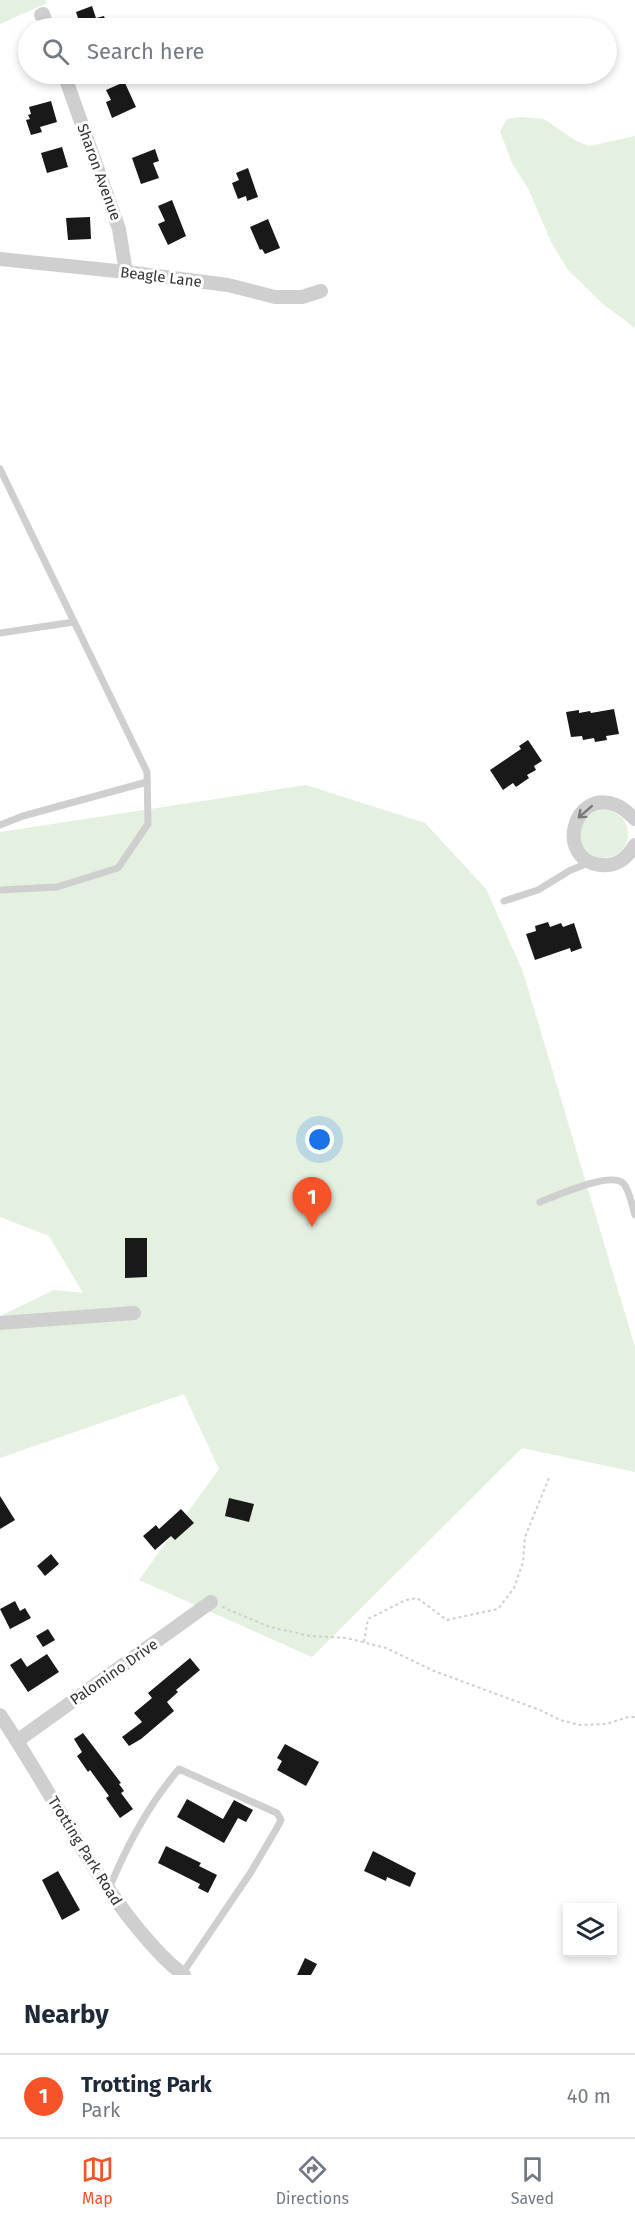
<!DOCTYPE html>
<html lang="en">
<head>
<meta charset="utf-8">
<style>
  :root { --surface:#fff; --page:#f2f2f3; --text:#1f2937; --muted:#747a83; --line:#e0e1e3; --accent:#f65428 }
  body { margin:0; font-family:"Fira Sans",sans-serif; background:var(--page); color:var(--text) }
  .controls { position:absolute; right:18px; bottom:18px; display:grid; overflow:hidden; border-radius:0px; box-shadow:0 3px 9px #0003 }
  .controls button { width:54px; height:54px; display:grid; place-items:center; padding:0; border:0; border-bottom:2px solid var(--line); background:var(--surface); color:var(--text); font:30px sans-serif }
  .you { position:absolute; left:320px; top:1140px; width:21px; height:21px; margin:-15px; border:4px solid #fff; border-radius:50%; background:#1a73e8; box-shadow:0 0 0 9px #1a73e833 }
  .badge { display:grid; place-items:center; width:39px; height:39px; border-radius:50%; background:var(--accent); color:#fff; font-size:20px; font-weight:700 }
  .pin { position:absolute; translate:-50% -50px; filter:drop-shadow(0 2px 3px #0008) }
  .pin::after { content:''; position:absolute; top:32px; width:21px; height:18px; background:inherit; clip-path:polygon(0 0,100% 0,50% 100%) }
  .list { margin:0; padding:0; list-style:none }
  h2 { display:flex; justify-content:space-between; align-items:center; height:78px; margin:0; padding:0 24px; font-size:26px }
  h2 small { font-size:20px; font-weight:400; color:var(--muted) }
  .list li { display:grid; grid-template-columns:39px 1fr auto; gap:18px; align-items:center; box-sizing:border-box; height:84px; padding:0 24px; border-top:2px solid var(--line) }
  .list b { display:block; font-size:22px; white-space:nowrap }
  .list p { margin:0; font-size:20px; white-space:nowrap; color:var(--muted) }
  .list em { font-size:20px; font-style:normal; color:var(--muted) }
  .icon { flex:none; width:33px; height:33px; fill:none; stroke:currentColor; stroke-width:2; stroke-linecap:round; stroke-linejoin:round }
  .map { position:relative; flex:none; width:635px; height:1975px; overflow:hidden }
  .search { position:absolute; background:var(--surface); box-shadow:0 3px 9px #0003; left:18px; right:18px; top:18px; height:66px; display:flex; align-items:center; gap:15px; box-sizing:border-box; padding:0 21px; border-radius:33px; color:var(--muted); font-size:22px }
  .sheet { height:162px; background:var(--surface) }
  nav { display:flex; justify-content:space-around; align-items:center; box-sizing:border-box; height:84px; border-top:2px solid var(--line); background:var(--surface); font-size:16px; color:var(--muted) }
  nav a { display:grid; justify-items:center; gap:3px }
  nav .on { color:var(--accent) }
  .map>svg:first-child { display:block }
</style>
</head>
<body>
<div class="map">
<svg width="635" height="1975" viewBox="0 0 635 1975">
  <rect width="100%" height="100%" fill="#fff"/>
  <g fill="#e4f0e0">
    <path d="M 0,0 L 45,0 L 47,3 L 0,24 Z"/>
    <path d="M 521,117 L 544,119 L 576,141 L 590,146 L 635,136 L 635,328 L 603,304 L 568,270 L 551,242 L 529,190 L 512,163 L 500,131 L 507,119 Z"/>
    <path d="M 306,785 L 425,823 L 486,889 L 523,972 L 635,1347 L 635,1472 L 522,1448 L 312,1657 L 139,1580 L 219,1469 L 184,1394 L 0,1458 L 0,1316 L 54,1290 L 83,1293 L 49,1236 L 0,1217 L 0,832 Z"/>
    <circle cx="604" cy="834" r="24"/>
  </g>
  <g fill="#191919">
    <path d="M 92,6 L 96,18 L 104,16 L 108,28 L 72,28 L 80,24 L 76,12 Z"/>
    <path d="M 122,83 L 125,83 L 136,107 L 112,118 L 106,102 L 111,100 L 106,90 Z"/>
    <path d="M 51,101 L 57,122 L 40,127 L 42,132 L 31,135 L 26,120 L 30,119 L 28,115 L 31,114 L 29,107 Z"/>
    <path d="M 62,147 L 68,167 L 47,173 L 41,153 Z"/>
    <path d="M 155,149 L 159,161 L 153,163 L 159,178 L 141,184 L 132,158 Z"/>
    <path d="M 248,168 L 258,197 L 247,201 L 246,196 L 238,199 L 232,183 L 239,180 L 236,173 Z"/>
    <path d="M 172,200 L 186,236 L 168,245 L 158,224 L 165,221 L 158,206 Z"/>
    <path d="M 90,217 L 91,239 L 68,240 L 66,218 Z"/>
    <path d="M 268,219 L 280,248 L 265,254 L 262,249 L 260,250 L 250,227 Z"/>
    <path d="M 614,709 L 619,734 L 606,736 L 607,740 L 595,742 L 594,738 L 583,740 L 582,736 L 571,737 L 566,712 L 579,710 L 579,713 L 590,711 L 591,713 Z"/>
    <path d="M 528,740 L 542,761 L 534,766 L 536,770 L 527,775 L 529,778 L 516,787 L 513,783 L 503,790 L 490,770 L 521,749 L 519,746 Z"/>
    <path d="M 548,922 L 550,927 L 561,923 L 563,927 L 574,923 L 582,948 L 571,952 L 570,948 L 535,960 L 526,934 L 536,931 L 535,926 Z"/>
    <path d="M 125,1238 L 147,1238 L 147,1277 L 125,1278 Z"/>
    <path d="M 0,1496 L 15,1520 L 0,1529 Z"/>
    <path d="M 229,1498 L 254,1504 L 249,1522 L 225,1516 Z"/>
    <path d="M 181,1509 L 194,1523 L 175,1540 L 171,1536 L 155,1550 L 143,1536 L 156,1525 L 159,1529 Z"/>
    <path d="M 51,1554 L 59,1564 L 45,1576 L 37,1566 Z"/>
    <path d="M 15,1601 L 20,1611 L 25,1608 L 31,1618 L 10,1629 L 0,1609 Z"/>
    <path d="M 48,1629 L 55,1640 L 43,1647 L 36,1636 Z"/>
    <path d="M 47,1654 L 59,1672 L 28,1692 L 10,1665 L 21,1658 L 27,1667 Z"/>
    <path d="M 190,1658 L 200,1670 L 176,1690 L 178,1692 L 167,1702 L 174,1711 L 141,1739 L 129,1746 L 122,1737 L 142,1722 L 134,1713 L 152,1698 L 148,1693 Z"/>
    <path d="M 83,1733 L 121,1783 L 119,1784 L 124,1791 L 121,1793 L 133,1809 L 120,1818 L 106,1798 L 109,1796 L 90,1770 L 88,1772 L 77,1756 L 82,1752 L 74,1739 Z"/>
    <path d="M 285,1744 L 319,1762 L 306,1786 L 277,1770 L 282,1761 L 277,1758 Z"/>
    <path d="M 187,1799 L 223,1819 L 234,1800 L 253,1810 L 246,1822 L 238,1818 L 224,1843 L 177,1817 Z"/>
    <path d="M 166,1846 L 201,1863 L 199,1866 L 217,1875 L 208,1893 L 198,1888 L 200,1884 L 158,1863 Z"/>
    <path d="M 373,1851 L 416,1873 L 410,1887 L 387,1877 L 386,1881 L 364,1871 Z"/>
    <path d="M 58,1871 L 80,1910 L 62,1920 L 42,1880 Z"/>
    <path d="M 305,1958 L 317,1964 L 311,1975 L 297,1975 Z"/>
  </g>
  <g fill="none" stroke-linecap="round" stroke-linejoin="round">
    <g stroke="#cfcfcf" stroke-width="2" stroke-dasharray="3 3" stroke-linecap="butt">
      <path d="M 222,1607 L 270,1627 L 310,1636 L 347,1638 L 386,1648 L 434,1671 L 540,1710 L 560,1720 L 580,1725 L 606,1724 L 628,1717 L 635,1717"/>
      <path d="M 364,1642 L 368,1619 L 406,1600 L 417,1598 L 447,1620 L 498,1609 L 514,1588 L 523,1562 L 525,1537 L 549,1478"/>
    </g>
    <g stroke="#cfcfcf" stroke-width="7">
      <path d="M 0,469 L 147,772 L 148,824 L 118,868 L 57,887 L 0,890"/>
      <path d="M 0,633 L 74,622"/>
      <path d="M 0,825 L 23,816 L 147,782"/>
      <path d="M 504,901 L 538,890 L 569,871 L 590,862"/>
      <path d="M 540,1202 C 556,1196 612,1170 624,1184 C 630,1192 632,1206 635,1215"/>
      <path d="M 109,1889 C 126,1847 149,1804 179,1769 L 277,1813 L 281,1820 L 278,1826 L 251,1872 L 182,1974"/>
    </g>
    <g stroke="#cfcfcf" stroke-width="14">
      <path d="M 41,15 L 43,14 L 48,28"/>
      <path d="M 64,74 L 119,229 L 126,272"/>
      <path d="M 0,259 L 126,272 L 228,285 L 275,297 L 302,297 L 321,291"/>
      <path d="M 635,819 C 629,814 624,808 616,805 C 572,788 555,860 601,865 C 617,867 627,858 635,845"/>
      <path d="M 0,1323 L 134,1313"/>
      <path d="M 0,1715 C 48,1786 85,1864 139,1930 C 153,1946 166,1962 184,1975"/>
      <path d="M 17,1741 L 211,1602"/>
    </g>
  </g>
  <defs><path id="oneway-shaft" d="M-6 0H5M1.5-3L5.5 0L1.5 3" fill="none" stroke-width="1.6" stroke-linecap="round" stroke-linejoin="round" transform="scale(1.5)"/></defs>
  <use stroke="#797979" href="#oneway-shaft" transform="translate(585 812) rotate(139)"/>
  <g text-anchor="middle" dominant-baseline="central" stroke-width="6" stroke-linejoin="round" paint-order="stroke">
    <g font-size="15" fill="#323232" stroke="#fff">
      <text transform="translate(99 172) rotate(70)">Sharon Avenue</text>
      <text transform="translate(161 277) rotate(7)">Beagle Lane</text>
      <text transform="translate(114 1672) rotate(-35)">Palomino Drive</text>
      <text transform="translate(85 1851) rotate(58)">Trotting Park Road</text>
    </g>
  </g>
</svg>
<div class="controls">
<button><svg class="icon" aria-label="layers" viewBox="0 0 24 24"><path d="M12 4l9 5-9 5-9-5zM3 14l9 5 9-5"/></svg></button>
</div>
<div class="you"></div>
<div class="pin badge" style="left:312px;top:1227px">1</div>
<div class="search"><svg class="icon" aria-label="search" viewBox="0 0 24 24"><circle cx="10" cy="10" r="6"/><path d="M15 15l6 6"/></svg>Search here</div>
</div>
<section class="sheet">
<h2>Nearby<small></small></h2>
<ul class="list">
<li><span class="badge">1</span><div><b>Trotting Park</b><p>Park</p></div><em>40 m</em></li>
</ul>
</section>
<nav>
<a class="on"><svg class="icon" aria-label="map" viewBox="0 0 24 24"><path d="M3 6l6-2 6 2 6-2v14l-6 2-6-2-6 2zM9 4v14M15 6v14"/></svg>Map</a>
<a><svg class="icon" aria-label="directions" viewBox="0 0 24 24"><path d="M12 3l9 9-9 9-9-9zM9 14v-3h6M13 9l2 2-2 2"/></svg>Directions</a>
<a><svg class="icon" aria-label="saved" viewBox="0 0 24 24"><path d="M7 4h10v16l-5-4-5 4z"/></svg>Saved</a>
</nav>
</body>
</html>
